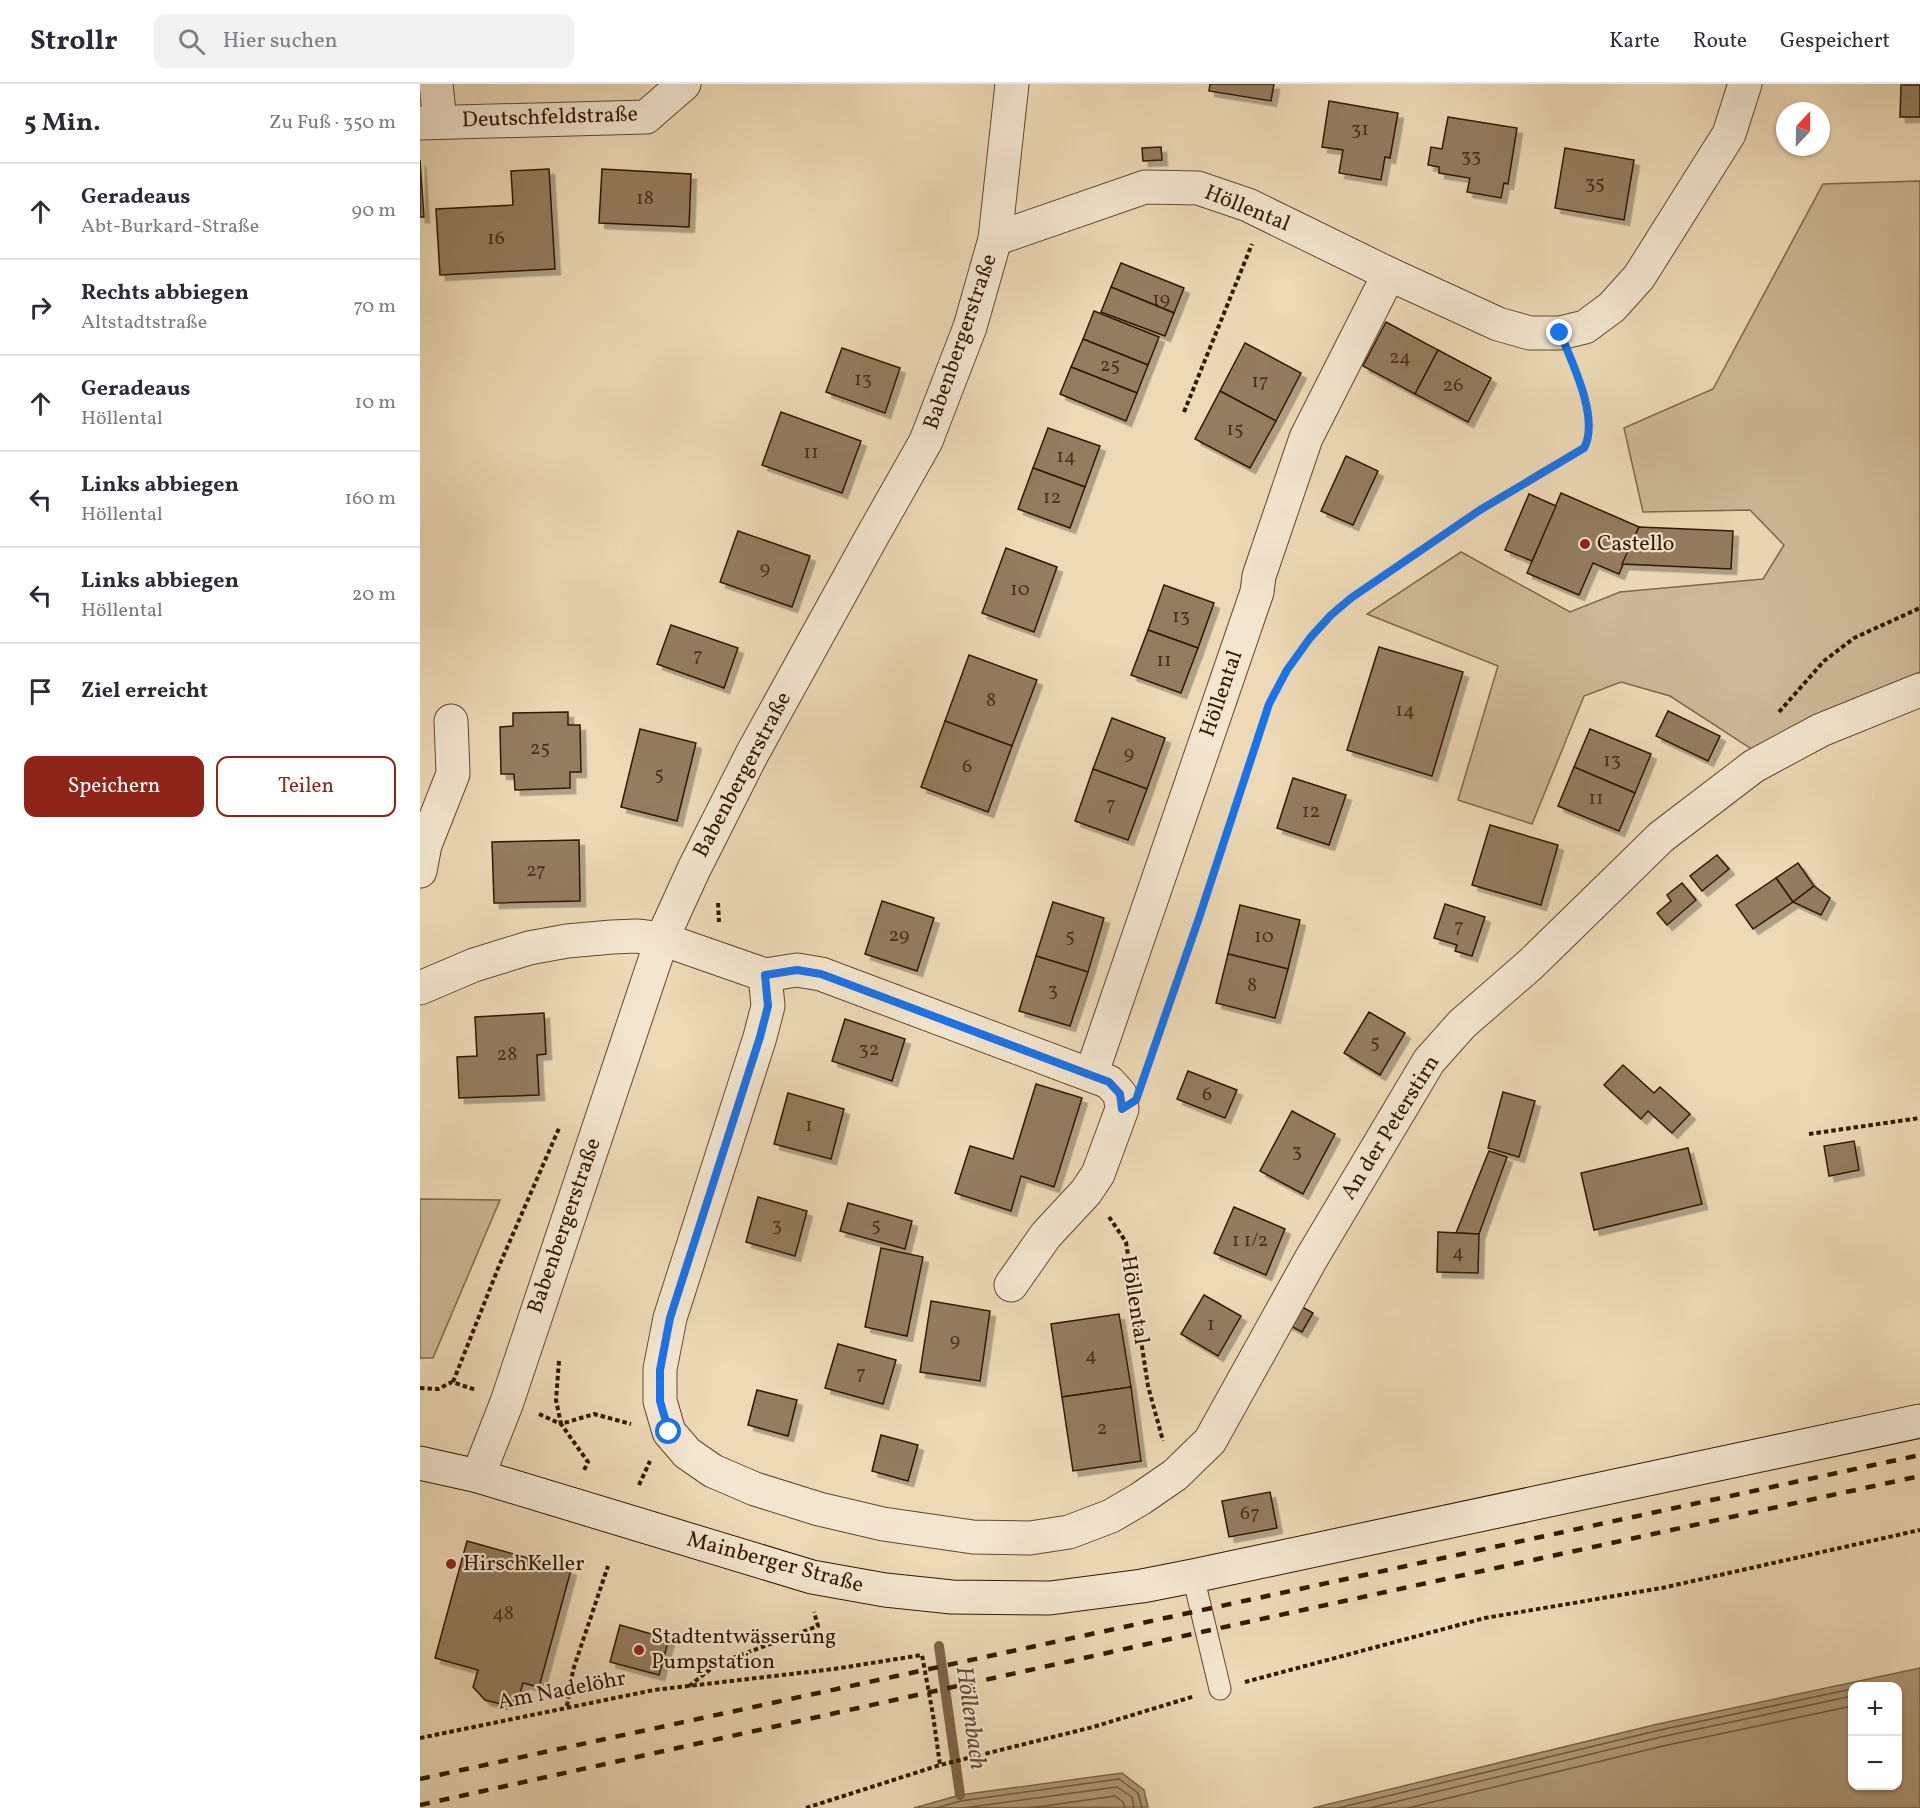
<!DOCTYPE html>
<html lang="de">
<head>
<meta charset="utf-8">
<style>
  :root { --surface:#fff; --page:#f2f2f3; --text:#2b2b33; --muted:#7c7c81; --line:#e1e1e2; --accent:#8f2418 }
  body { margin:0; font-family:Vollkorn,serif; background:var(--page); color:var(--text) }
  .controls { position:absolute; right:18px; bottom:18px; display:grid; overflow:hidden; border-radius:12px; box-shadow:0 2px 4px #0004 }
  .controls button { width:54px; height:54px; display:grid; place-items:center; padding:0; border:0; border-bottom:2px solid var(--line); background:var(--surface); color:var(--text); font:30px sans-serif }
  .compass { position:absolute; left:1356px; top:18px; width:54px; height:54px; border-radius:50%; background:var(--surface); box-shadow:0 2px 4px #0004; rotate:22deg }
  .stop { position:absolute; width:18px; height:18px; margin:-14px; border:4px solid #1a73e8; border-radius:50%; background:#fff }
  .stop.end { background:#1a73e8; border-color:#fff; box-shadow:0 2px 6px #0008 }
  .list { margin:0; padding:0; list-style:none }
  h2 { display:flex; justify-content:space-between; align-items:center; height:78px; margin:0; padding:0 24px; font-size:26px }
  h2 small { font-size:20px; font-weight:400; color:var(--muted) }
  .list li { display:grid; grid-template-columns:39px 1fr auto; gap:18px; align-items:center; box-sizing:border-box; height:96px; padding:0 24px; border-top:2px solid var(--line) }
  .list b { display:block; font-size:22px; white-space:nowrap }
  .list p { margin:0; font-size:20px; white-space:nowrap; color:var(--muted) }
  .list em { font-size:20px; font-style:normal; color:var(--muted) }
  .actions { display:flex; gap:12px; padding:18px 24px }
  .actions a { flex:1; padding:14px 0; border:2px solid var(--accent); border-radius:12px; text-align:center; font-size:21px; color:var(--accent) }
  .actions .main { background:var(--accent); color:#fff }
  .icon { flex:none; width:33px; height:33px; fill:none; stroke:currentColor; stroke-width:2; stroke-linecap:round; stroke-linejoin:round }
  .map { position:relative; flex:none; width:1500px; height:1724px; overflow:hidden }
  header { display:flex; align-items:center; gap:36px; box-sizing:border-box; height:84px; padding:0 30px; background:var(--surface); border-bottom:2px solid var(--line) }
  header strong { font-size:28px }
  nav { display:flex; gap:33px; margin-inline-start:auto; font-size:21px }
  .search { width:420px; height:54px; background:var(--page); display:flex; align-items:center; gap:15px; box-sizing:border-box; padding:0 21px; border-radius:12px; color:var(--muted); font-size:22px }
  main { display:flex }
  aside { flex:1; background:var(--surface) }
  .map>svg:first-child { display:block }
</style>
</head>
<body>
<header>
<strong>Strollr</strong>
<div class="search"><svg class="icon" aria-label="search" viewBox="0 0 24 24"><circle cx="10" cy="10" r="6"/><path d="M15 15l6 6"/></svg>Hier suchen</div>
<nav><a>Karte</a><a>Route</a><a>Gespeichert</a></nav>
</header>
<main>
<aside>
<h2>5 Min.<small>Zu Fuß · 350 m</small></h2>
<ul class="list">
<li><svg class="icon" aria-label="ahead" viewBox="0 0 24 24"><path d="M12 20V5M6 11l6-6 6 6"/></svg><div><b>Geradeaus</b><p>Abt-Burkard-Straße</p></div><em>90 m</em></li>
<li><svg class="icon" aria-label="right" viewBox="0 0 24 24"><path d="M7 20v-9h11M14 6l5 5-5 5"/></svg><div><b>Rechts abbiegen</b><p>Altstadtstraße</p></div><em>70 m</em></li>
<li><svg class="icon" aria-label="ahead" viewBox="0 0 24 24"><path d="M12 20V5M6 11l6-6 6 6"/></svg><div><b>Geradeaus</b><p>Höllental</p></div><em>10 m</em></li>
<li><svg class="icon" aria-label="left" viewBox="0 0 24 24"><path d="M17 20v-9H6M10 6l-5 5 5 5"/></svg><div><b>Links abbiegen</b><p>Höllental</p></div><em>160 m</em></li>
<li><svg class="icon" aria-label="left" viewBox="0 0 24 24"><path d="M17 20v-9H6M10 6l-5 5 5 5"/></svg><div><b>Links abbiegen</b><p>Höllental</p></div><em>20 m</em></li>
<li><svg class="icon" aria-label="arrive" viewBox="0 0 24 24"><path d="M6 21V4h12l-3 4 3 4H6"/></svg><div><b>Ziel erreicht</b></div></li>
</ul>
<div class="actions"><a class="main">Speichern</a><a>Teilen</a></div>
</aside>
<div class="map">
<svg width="1500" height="1724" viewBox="0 0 1500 1724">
  <defs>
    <filter id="shadow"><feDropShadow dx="5.5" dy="5.5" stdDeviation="0" flood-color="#0004"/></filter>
  </defs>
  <rect width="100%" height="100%" fill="#edd9b6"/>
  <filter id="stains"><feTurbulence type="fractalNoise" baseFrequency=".00333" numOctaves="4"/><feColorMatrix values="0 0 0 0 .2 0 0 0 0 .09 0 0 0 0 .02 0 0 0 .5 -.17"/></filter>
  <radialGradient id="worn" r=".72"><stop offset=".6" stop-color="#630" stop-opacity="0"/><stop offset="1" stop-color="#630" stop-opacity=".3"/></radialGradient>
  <g fill="#cdb897" stroke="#80684c" stroke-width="1.5">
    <path d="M 1500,97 L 1500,588 L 1336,668 L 1250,612 L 1201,598 L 1164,612 L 1112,740 L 1038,716 L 1078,582 L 947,530 L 1041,468 L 1150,528 L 1200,508 L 1343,495 L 1364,461 L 1330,426 L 1223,428 L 1204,344 L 1293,305 L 1403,100 Z"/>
    <path d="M 0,1115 L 80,1116 L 13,1274 L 0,1274 Z"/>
  </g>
  <g fill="#ae9778" stroke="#7d6448" stroke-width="1.5" fill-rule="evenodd">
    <path d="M 1500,1584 L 1500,1724 L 893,1724 L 1238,1640 ZM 1432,1602 L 1478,1602 L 1478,1702 L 1432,1702 Z"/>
    <path d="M 702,1689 L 724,1706 L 728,1723 L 494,1724 L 540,1711 Z"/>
  </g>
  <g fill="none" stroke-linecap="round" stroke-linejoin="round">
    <g stroke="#70573c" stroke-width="1.5">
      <path d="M 516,1724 L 541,1717 L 699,1695 L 718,1709 L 722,1724"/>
      <path d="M 544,1724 L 697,1703 L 712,1713 L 714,1724"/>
      <path d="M 610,1724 L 695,1712 L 703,1718 L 705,1724"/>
      <path d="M 918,1724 L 1240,1646 L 1432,1605"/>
      <path d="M 950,1724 L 1241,1653 L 1432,1612"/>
      <path d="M 988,1724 L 1243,1662 L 1432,1622"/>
    </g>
    <path stroke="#7d6448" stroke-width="10" d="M 519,1562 L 540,1711"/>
  </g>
  <g fill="#947c5f" stroke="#331701" stroke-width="1.5" filter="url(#shadow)">
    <path d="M 790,0 L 854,0 L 851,17 L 789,7 Z"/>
    <path d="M 1481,1 L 1500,1 L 1500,33 L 1480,33 Z"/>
    <path d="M 909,17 L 978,29 L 970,74 L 965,73 L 961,96 L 919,89 L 923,66 L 902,63 Z"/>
    <path d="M 1028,33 L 1097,44 L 1088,100 L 1084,99 L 1081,114 L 1047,108 L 1050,94 L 1019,89 L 1019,83 L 1008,81 L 1011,63 L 1022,65 Z"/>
    <path d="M 741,63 L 742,76 L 723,77 L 722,64 Z"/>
    <path d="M 1145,64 L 1214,76 L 1204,136 L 1135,124 Z"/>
    <path d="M 0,76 L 4,133 L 0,133 Z"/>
    <path d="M 129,85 L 135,185 L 20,191 L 16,125 L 93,121 L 91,87 Z"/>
    <path d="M 182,85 L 271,90 L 269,143 L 179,139 Z"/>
    <path d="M 701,179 L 764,204 L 754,229 L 691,203 Z"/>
    <path d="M 691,203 L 754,229 L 745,252 L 681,228 Z"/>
    <path d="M 674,227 L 739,253 L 728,281 L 663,255 Z"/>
    <path d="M 966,238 L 1018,266 L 995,310 L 943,282 Z"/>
    <path d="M 663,255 L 728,281 L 717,309 L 651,283 Z"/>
    <path d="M 825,259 L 881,289 L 856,337 L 800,307 Z"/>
    <path d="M 422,264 L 480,284 L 465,329 L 406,308 Z"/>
    <path d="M 1018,266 L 1071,294 L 1048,338 L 995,310 Z"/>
    <path d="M 651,283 L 717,309 L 706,337 L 640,310 Z"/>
    <path d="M 800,307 L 856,337 L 830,384 L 775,355 Z"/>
    <path d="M 361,328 L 441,357 L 422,409 L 342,381 Z"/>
    <path d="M 628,344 L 680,362 L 665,403 L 613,384 Z"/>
    <path d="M 926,372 L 958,387 L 933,441 L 901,427 Z"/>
    <path d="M 613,384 L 665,403 L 650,444 L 598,425 Z"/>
    <path d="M 1141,409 L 1219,443 L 1199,490 L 1173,479 L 1159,511 L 1107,489 Z"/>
    <path d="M 1109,410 L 1136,422 L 1112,477 L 1085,466 Z"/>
    <path d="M 1219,443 L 1313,447 L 1311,485 L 1202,480 Z"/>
    <path d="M 318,447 L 390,472 L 372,523 L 300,498 Z"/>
    <path d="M 586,464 L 637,483 L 614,548 L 562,529 Z"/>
    <path d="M 744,501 L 794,519 L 778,564 L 728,546 Z"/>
    <path d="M 251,541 L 318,564 L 304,604 L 237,580 Z"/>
    <path d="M 728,546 L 778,564 L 761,609 L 711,591 Z"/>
    <path d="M 959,563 L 1043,588 L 1012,692 L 927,666 Z"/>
    <path d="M 549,571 L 617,596 L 592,662 L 525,637 Z"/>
    <path d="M 1248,627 L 1300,652 L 1288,677 L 1236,652 Z"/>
    <path d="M 148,628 L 148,641 L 160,641 L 161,688 L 150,688 L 150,704 L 95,706 L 94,690 L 81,690 L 80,643 L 93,642 L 93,629 Z"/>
    <path d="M 692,634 L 745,654 L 727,705 L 673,685 Z"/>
    <path d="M 525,637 L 592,662 L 568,728 L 501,703 Z"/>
    <path d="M 220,645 L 276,659 L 257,737 L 201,723 Z"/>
    <path d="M 1170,645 L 1231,670 L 1215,709 L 1154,683 Z"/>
    <path d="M 1154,683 L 1215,709 L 1199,747 L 1138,722 Z"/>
    <path d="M 673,685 L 727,705 L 708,756 L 655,737 Z"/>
    <path d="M 873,694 L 926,711 L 909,761 L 857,744 Z"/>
    <path d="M 1070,741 L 1138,761 L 1121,821 L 1052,801 Z"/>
    <path d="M 159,756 L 160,817 L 74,819 L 72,758 Z"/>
    <path d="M 1297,771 L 1309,785 L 1282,807 L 1270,792 Z"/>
    <path d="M 1378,779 L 1394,802 L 1373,818 L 1356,794 Z"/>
    <path d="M 1356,794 L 1373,818 L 1333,845 L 1316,821 Z"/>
    <path d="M 1262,799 L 1276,816 L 1247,841 L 1237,829 L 1251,817 L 1247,811 Z"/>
    <path d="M 1394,802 L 1410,814 L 1401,831 L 1373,818 Z"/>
    <path d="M 462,817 L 514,834 L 497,887 L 445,870 Z"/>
    <path d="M 633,818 L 684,834 L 668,888 L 616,872 Z"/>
    <path d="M 1025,820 L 1065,833 L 1052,872 L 1035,867 L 1037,861 L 1014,854 Z"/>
    <path d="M 820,821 L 880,836 L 868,885 L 808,870 Z"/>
    <path d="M 808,870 L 868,885 L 855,934 L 796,919 Z"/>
    <path d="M 616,872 L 668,888 L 650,942 L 599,927 Z"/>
    <path d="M 949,928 L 985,949 L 960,991 L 924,969 Z"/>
    <path d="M 124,929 L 126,970 L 117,971 L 119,1011 L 39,1014 L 37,973 L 57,972 L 55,933 Z"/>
    <path d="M 425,935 L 485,955 L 472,997 L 412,977 Z"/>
    <path d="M 1203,981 L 1234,1009 L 1240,1003 L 1270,1030 L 1252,1049 L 1228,1027 L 1221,1035 L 1184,1001 Z"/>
    <path d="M 768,987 L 817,1006 L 805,1034 L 757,1015 Z"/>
    <path d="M 616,1000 L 662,1014 L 634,1103 L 601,1092 L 591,1127 L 535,1109 L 550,1062 L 593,1075 Z"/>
    <path d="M 1083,1008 L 1115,1017 L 1099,1073 L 1068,1064 Z"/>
    <path d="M 368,1009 L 424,1025 L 411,1075 L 354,1060 Z"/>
    <path d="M 872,1027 L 915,1050 L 883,1110 L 840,1087 Z"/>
    <path d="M 1434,1057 L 1439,1086 L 1409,1092 L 1404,1062 Z"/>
    <path d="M 1268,1064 L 1282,1120 L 1174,1146 L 1161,1089 Z"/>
    <path d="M 1069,1067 L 1087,1073 L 1059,1150 L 1036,1149 Z"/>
    <path d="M 338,1113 L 387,1127 L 375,1172 L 326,1158 Z"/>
    <path d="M 428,1119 L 492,1137 L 485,1165 L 420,1147 Z"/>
    <path d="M 814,1123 L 865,1145 L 846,1191 L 794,1169 Z"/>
    <path d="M 1018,1148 L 1059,1150 L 1058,1189 L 1017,1188 Z"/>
    <path d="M 461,1164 L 503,1173 L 487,1252 L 445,1243 Z"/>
    <path d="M 784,1211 L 821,1232 L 798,1272 L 761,1250 Z"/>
    <path d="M 511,1217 L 570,1227 L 560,1297 L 500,1288 Z"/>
    <path d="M 875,1219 L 893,1229 L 882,1248 L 865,1239 Z"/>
    <path d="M 699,1230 L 711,1303 L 642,1313 L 631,1240 Z"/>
    <path d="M 418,1260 L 476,1276 L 463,1320 L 405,1304 Z"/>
    <path d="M 711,1303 L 721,1377 L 653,1387 L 642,1313 Z"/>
    <path d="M 337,1306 L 377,1316 L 368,1352 L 328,1341 Z"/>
    <path d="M 461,1351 L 498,1361 L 488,1397 L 452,1387 Z"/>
    <path d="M 850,1408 L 857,1444 L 809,1453 L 802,1417 Z"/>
    <path d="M 47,1457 L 151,1486 L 119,1603 L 103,1599 L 98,1616 L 81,1620 L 65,1616 L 53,1603 L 58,1586 L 15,1574 Z"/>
    <path d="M 200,1541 L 249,1555 L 239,1591 L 190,1578 Z"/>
  </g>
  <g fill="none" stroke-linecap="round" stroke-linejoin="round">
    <defs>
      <path id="service" d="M 773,1492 L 800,1605"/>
      <g id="minor">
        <path d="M 16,0 L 20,37"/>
        <path d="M 0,39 L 226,33 L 264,0"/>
        <path d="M 575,155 L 725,103 L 778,104 L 828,121 L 969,190 L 1078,240 L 1110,249 L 1140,249 L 1165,243 L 1192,223 L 1219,193 L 1309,50 L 1325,0"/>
        <path d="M 0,787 L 5,761 L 33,690 L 31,637"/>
        <path d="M 345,891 L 348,922 L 340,953 L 250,1234 L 240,1285 L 240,1317 L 249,1348 L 267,1369 L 293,1387 L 335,1405 L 399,1425 L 463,1440 L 553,1453 L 610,1454 L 649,1448 L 691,1432 L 720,1415 L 755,1391 L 790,1357 L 891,1175 L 1009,977 L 1042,940 L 1111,880 L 1241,753 L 1334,682 L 1401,646 L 1500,606"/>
        <path d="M 0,904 L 54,881 L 109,864 L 147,857 L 192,853 L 217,852 L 242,855 L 345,891 L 377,886 L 401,890 L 689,998 L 700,1010 L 702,1025 L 678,1090 L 666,1108 L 626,1151 L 591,1201"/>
        <path d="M 671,991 L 837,508 L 839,492 L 886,354 L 969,190"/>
        <path d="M 58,1392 L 87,1318 L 242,855 L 274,785 L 332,670 L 450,456 L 506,357 L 550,243 L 575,155 L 592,0"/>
      </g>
      <path id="secondary" d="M 0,1379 L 58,1392 L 392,1493 L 465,1506 L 532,1513 L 630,1514 L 722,1502 L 773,1492 L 1500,1337"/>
    </defs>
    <use href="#service" stroke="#62482e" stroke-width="23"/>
    <use href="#minor" stroke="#62482e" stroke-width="35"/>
    <use href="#secondary" stroke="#331701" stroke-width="35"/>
    <g stroke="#331701" stroke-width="4" stroke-dasharray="4.5 3" stroke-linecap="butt">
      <path d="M 764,328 L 832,160"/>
      <path d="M 1359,628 L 1404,577 L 1434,554 L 1500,524"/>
      <path d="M 298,819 L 299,838"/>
      <path d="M 726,988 L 779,834 L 850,620 L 867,586 L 890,554 L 911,530 L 931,514 L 1060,425 L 1164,364 C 1176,342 1162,302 1153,280"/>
      <path d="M 1389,1050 L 1500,1034"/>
      <path d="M 689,1133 L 706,1158 L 728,1302 L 743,1357"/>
      <path d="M 139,1277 L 136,1316 L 141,1340 L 174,1330 L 211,1340"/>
      <path d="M 33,1298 L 79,1182 L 140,1042"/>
      <path d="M 0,1304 L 18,1305 L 32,1298 L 56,1306"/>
      <path d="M 119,1330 L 141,1340 L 168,1378 L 163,1388"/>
      <path d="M 219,1401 L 230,1377"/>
      <path d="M 825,1598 L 1065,1534 L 1242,1504 L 1500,1446"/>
      <path d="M 269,1602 L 297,1580 L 398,1542 L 394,1528"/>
      <path d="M 147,1622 L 153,1586 L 188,1482"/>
      <path d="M 0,1654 L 234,1606 L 414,1585 L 502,1571 L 513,1631 L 520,1681"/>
      <path d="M 386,1724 L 520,1681 L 673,1643 L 775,1612"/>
    </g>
    <use href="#service" stroke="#f3e6d0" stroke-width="21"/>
    <use href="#minor" stroke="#f3e6d0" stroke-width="33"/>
    <use href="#secondary" stroke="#f3e6d0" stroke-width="33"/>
    <g stroke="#331701" stroke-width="4.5" stroke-dasharray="10 10" stroke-linecap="butt">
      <path d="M 0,1695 L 1500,1371"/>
      <path d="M 0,1721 L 786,1547 L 1500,1392"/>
    </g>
  </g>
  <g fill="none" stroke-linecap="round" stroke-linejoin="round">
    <path stroke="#1a73e8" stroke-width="8" d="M 249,1348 L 240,1317 L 240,1286 L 250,1234 L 340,953 L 348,922 L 345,891 L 377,886 L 401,890 L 689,998 L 700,1010 L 702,1025 L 716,1016 L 779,834 L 849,620 L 867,586 L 890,554 L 911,531 L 931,514 L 1060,426 L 1164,364 C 1180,335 1152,278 1140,249"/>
  </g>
  <g fill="#8f2418" stroke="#f3e6d0" stroke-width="2">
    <circle cx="1165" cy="460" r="6"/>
    <circle cx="31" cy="1480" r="6"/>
    <circle cx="219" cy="1566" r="6"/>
  </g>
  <g text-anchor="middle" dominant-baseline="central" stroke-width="4.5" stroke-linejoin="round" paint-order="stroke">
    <g font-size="20" fill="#4b3018">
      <text x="940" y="46">31</text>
      <text x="1051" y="73">33</text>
      <text x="1175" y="100">35</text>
      <text x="225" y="115">18</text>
      <text x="76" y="155">16</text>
      <text x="741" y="216">19</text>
      <text x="980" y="274">24</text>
      <text x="690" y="282">25</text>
      <text x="443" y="296">13</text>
      <text x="840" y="298">17</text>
      <text x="1033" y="302">26</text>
      <text x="815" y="346">15</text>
      <text x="391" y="369">11</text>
      <text x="646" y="373">14</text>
      <text x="632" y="414">12</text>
      <text x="345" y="485">9</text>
      <text x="600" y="506">10</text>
      <text x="761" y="533">13</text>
      <text x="278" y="572">7</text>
      <text x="744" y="577">11</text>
      <text x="571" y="617">8</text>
      <text x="985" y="627">14</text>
      <text x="120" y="665">25</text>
      <text x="709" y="670">9</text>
      <text x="1192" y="677">13</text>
      <text x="547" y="683">6</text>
      <text x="239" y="691">5</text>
      <text x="1176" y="715">11</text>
      <text x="691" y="721">7</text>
      <text x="891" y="728">12</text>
      <text x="116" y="787">27</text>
      <text x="1039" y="843">7</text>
      <text x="479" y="852">29</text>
      <text x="650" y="853">5</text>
      <text x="844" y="853">10</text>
      <text x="832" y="902">8</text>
      <text x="633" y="907">3</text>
      <text x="955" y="959">5</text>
      <text x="449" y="966">32</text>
      <text x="87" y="971">28</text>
      <text x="787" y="1011">6</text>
      <text x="389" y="1042">1</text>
      <text x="877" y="1068">3</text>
      <text x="357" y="1142">3</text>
      <text x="456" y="1142">5</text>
      <text x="830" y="1157">1 1/2</text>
      <text x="1038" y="1169">4</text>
      <text x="791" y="1241">1</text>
      <text x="535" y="1257">9</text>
      <text x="671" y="1272">4</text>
      <text x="441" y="1290">7</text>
      <text x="682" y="1345">2</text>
      <text x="830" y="1430">67</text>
      <text x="83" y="1530">48</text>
    </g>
    <g font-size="22" fill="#331701" stroke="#f3e6d0">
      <text transform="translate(130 34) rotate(-2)">Deutschfeldstraße</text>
      <text transform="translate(827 125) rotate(22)">Höllental</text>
      <text transform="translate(541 258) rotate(-71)">Babenbergerstraße</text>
      <text transform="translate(802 610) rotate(-71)">Höllental</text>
      <text transform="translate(323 691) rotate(-62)">Babenbergerstraße</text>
      <text transform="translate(971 1044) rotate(-58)">An der Peterstirn</text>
      <text transform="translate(145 1142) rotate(-71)">Babenbergerstraße</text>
      <text transform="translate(714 1216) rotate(81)">Höllental</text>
      <text transform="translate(355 1479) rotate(15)">Mainberger Straße</text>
      <text transform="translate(142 1607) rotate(-11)">Am Nadelöhr</text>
    </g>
    <g font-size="22" fill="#331701" stroke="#f3e6d0" text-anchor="start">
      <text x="1177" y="460">Castello</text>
      <text x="43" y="1480">HirschKeller</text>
      <text x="231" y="1553">Stadtentwässerung<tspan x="231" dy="25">Pumpstation</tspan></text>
    </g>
    <g font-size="24" font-style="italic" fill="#644a31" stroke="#f3e6d0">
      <text transform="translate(550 1634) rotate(82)">Höllenbach</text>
    </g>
  </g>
  <rect width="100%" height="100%" filter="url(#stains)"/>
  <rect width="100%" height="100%" fill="url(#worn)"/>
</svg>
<div class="controls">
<button>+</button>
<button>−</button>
</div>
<svg class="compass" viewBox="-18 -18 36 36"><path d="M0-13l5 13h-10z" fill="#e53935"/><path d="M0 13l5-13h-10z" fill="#7c7c81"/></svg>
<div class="stop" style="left:249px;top:1348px"></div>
<div class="stop end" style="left:1140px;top:249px"></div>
</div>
</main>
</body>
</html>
